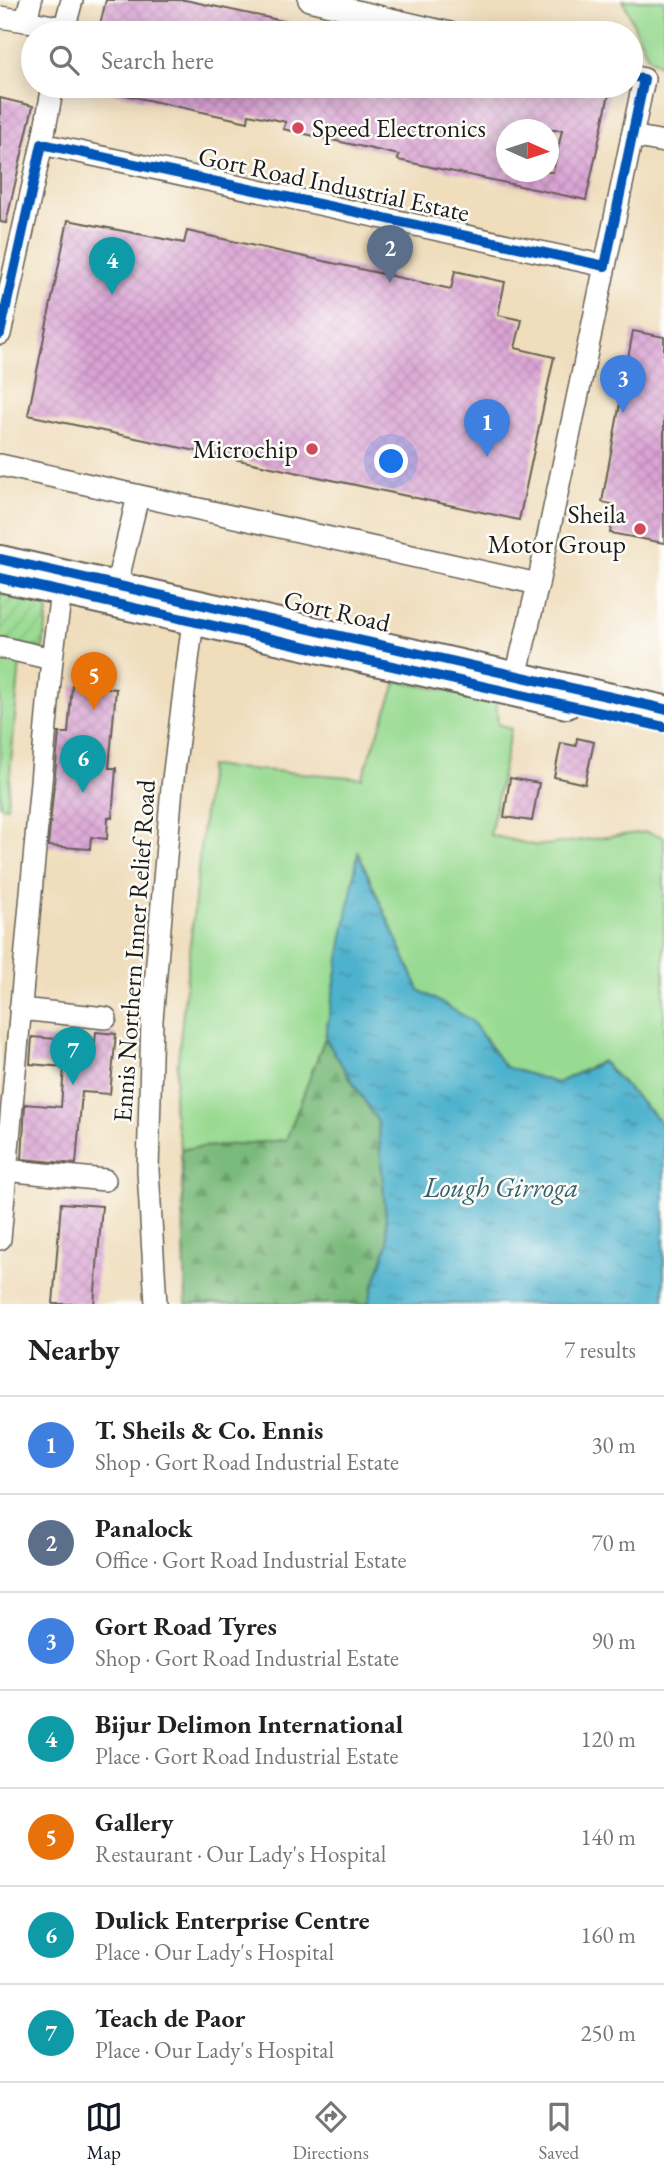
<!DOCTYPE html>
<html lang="en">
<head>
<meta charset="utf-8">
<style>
  :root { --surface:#fff; --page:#f6f6f6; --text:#222; --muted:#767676; --line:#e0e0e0; --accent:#111827 }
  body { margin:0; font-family:"EB Garamond",serif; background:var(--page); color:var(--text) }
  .compass { position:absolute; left:496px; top:119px; width:63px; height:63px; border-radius:50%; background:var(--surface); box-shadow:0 4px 18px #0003; rotate:93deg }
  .you { position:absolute; left:392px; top:462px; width:24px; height:24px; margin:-18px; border:5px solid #fff; border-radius:50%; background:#1a73e8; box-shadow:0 0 0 10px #1a73e833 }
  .badge { display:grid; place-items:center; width:46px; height:46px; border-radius:50%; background:var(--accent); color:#fff; font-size:23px; font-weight:700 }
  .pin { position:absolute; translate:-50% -58px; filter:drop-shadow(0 2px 4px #0008) }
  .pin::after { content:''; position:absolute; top:37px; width:24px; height:21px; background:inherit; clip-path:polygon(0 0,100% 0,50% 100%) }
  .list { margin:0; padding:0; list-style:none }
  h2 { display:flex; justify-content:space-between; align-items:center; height:91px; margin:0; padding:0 28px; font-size:30px }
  h2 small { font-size:23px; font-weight:400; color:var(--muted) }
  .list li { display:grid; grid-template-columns:46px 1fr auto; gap:21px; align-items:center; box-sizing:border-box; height:98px; padding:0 28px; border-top:2px solid var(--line) }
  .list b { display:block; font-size:26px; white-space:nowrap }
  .list p { margin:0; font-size:23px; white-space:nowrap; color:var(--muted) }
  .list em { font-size:23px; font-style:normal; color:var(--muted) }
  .icon { flex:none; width:38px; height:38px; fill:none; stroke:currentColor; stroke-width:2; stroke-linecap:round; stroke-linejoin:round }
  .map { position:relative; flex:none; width:664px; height:1304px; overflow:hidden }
  .search { position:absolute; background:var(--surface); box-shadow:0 4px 18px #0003; left:21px; right:21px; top:21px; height:77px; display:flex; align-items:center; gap:18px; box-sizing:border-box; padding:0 24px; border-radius:38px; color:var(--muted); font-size:26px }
  .sheet { height:777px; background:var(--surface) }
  nav { display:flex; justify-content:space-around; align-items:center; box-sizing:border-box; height:98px; border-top:2px solid var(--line); background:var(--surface); font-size:19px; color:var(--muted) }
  nav a { display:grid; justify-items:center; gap:4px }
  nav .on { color:var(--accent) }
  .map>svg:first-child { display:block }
</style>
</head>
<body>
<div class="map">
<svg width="664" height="1304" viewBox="0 0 664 1304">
  <defs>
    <pattern id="forest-firs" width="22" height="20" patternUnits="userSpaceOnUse" patternTransform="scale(1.75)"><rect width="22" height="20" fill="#7aba7b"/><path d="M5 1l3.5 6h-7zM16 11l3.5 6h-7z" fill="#699f6a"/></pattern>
    <pattern id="garden-furrows" width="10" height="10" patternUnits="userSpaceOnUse" patternTransform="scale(1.75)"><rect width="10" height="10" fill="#98da91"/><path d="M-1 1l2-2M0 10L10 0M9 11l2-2" fill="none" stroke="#82ba7c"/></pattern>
    <pattern id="water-ripples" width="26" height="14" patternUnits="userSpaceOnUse" patternTransform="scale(1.75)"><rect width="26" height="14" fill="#4eb2cd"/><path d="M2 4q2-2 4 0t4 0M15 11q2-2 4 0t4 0" fill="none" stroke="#4090a6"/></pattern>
    <pattern id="building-cross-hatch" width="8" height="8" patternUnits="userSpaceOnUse" patternTransform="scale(1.75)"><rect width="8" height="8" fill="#daa3d4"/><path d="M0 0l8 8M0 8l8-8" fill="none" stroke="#ba8cb5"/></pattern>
  </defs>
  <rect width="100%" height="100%" fill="#fdfcf7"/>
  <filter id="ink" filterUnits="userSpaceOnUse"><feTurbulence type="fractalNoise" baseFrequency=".0143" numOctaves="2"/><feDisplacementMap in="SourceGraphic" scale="14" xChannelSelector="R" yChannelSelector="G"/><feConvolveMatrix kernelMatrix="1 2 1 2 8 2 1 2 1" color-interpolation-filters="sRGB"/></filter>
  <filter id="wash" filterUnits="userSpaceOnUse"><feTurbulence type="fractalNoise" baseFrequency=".00686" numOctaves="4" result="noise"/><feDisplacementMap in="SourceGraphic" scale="28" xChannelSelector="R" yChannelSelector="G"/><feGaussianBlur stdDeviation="1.57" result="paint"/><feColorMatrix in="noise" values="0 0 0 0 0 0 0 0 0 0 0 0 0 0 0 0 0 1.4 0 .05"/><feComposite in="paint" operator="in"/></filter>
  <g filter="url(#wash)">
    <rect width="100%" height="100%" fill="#efddbc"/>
    <g fill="#98da91" stroke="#5a7b56" stroke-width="2">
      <path d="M 623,0 L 664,0 L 664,68 L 648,57 Z"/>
      <path d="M 0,658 L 20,662 L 7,807 L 0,806 Z"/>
      <path d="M 397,681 L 496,701 L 498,724 L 511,729 L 490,835 L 537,846 L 646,832 L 664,837 L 664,1126 L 602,1061 L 557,1083 L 505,1067 L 471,1020 L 419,990 L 359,854 L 325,1038 L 286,1140 L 181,1149 L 173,1107 L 209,766 L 362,778 Z"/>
    </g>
    <path fill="url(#forest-firs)" stroke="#4b6b4c" stroke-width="2" d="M 325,1038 L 378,1122 L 388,1243 L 368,1304 L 186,1304 L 181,1149 L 286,1140 Z"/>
    <path fill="url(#garden-furrows)" stroke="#5a7b56" stroke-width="2" d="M 0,593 L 45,602 L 48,611 L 43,649 L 0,640 Z"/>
    <path fill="url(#water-ripples)" stroke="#356774" stroke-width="2" d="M 358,853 L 419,990 L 471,1020 L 505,1067 L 557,1083 L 602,1062 L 664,1126 L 664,1304 L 368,1304 L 388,1243 L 378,1122 L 325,1038 Z"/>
    <g id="blocks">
      <g fill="url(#building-cross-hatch)" fill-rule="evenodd">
        <path d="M 106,0 L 185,0 L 311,27 L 311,33 L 98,33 Z"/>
        <path d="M 111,86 L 573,86 L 609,94 L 586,200 L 398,160 L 399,155 L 283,129 L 286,122 L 249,114 L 248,122 L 111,92 ZM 507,130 L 562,130 L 553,172 L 507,172 Z"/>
        <path d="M 0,98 L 33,106 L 6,223 L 0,222 Z"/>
        <path d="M 68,220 L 184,243 L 187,231 L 451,289 L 455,271 L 505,282 L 498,315 L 522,320 L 515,348 L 554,357 L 519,520 L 28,415 Z"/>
        <path d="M 633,331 L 664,337 L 664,543 L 610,533 L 615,505 L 602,502 Z"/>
        <path d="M 72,685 L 116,689 L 109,768 L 116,768 L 112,818 L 108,817 L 107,839 L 91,837 L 90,849 L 48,846 L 59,733 L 68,733 Z"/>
        <path d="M 577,738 L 594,742 L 585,784 L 554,777 L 561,743 L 576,746 Z"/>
        <path d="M 510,778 L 539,783 L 532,821 L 504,817 Z"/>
        <path d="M 96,1032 L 116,1034 L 110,1094 L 82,1092 L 76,1164 L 22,1159 L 25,1104 L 61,1107 L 64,1067 L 30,1064 L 32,1037 L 95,1042 Z"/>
        <path d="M 61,1203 L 102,1206 L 94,1304 L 53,1304 Z"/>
      </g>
    </g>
  </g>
  <g filter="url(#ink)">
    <use href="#blocks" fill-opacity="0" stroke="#666054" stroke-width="2"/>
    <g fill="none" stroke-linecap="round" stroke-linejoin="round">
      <defs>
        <g id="minor">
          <path d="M 31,0 L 26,21 L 64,28"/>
          <path d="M 309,0 L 450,33"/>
          <path d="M 0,17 L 26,21"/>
          <path d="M 63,33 L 72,0"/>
          <path d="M 632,136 L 664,142"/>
          <path d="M 42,144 L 53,86"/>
          <path d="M 0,334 L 42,144 L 605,266 L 644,79 L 631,76"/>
          <path d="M 0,465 L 538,584 L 513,689"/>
          <path d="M 538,584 L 605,266"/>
          <path d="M 113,600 L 138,496"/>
          <path d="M 0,647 L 52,659"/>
          <path d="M 20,1009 L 106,1018"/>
          <path d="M 5,1170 L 105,1180"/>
          <path d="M 0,1239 L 52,659 L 63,578"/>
          <path d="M 156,1304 L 148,1170 L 152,1020 L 172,787 L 195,605"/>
        </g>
        <g id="major">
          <path d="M 0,559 L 664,709"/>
          <path d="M 0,578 L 567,705"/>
        </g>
      </defs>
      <use href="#minor" stroke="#666054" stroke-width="24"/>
      <use href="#major" stroke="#666054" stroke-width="30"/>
      <use href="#minor" stroke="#fff" stroke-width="21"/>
      <use href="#major" stroke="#fff" stroke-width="26"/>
      <defs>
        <g id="cycleway">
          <path d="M 0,334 L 42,144 L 605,266 L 644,79 L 631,76"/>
          <path d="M 0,559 L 664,709"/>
          <path d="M 0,578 L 664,727"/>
        </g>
      </defs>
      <use href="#cycleway" stroke="#fdfcf7" stroke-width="15"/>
      <use href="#cycleway" stroke="#0057b8" stroke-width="10"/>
    </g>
  </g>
  <g fill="#d1495b" stroke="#fdfcf7" stroke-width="2.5">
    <circle cx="298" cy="128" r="7"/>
    <circle cx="312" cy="449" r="7"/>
    <circle cx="640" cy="529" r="7"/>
  </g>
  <g text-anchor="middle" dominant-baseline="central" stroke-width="5" stroke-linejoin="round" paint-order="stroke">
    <g font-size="26" fill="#1c1c1c" stroke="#fdfcf7" text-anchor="end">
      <text x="312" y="128" text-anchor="start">Speed Electronics</text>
      <text x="298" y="449">Microchip</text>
      <text x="626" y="514">Sheila<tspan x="626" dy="30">Motor Group</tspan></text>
    </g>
    <g font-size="26" fill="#1c1c1c" stroke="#fdfcf7">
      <text transform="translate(334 184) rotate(12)">Gort Road Industrial Estate</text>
      <text transform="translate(337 611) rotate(13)">Gort Road</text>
      <text transform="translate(134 951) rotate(-86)">Ennis Northern Inner Relief Road</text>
    </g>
    <g font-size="28" font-style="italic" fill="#32606c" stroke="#fdfcf7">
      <text x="501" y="1187">Lough Girroga</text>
    </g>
  </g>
</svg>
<svg class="compass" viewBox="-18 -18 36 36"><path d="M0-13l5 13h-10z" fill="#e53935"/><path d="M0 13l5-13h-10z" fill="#767676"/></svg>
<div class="you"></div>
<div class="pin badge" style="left:487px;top:457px;background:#3f7fe0">1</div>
<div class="pin badge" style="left:390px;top:283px;background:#5c6f8a">2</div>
<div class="pin badge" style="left:623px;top:413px;background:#3f7fe0">3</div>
<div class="pin badge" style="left:112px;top:295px;background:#0f9aa8">4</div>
<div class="pin badge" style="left:94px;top:710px;background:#e8710a">5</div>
<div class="pin badge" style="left:83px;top:793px;background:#0f9aa8">6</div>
<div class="pin badge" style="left:73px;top:1085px;background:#0f9aa8">7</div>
<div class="search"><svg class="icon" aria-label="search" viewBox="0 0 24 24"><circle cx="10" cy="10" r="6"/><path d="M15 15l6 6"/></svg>Search here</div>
</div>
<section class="sheet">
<h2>Nearby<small>7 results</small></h2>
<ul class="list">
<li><span class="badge" style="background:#3f7fe0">1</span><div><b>T. Sheils &amp; Co. Ennis</b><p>Shop · Gort Road Industrial Estate</p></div><em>30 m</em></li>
<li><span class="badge" style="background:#5c6f8a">2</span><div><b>Panalock</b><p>Office · Gort Road Industrial Estate</p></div><em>70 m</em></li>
<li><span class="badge" style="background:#3f7fe0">3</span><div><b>Gort Road Tyres</b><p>Shop · Gort Road Industrial Estate</p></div><em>90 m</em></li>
<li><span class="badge" style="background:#0f9aa8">4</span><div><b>Bijur Delimon International</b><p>Place · Gort Road Industrial Estate</p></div><em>120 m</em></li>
<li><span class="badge" style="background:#e8710a">5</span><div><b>Gallery</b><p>Restaurant · Our Lady's Hospital</p></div><em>140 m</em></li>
<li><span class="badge" style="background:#0f9aa8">6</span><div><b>Dulick Enterprise Centre</b><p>Place · Our Lady's Hospital</p></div><em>160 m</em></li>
<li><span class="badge" style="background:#0f9aa8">7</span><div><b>Teach de Paor</b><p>Place · Our Lady's Hospital</p></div><em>250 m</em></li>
</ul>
</section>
<nav>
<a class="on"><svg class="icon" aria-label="map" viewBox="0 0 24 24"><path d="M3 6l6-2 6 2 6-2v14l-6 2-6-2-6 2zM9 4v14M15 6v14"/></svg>Map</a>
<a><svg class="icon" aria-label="directions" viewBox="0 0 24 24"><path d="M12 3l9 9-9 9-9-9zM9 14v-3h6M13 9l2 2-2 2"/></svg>Directions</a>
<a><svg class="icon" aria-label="saved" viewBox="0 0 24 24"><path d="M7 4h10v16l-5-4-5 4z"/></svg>Saved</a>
</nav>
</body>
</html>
